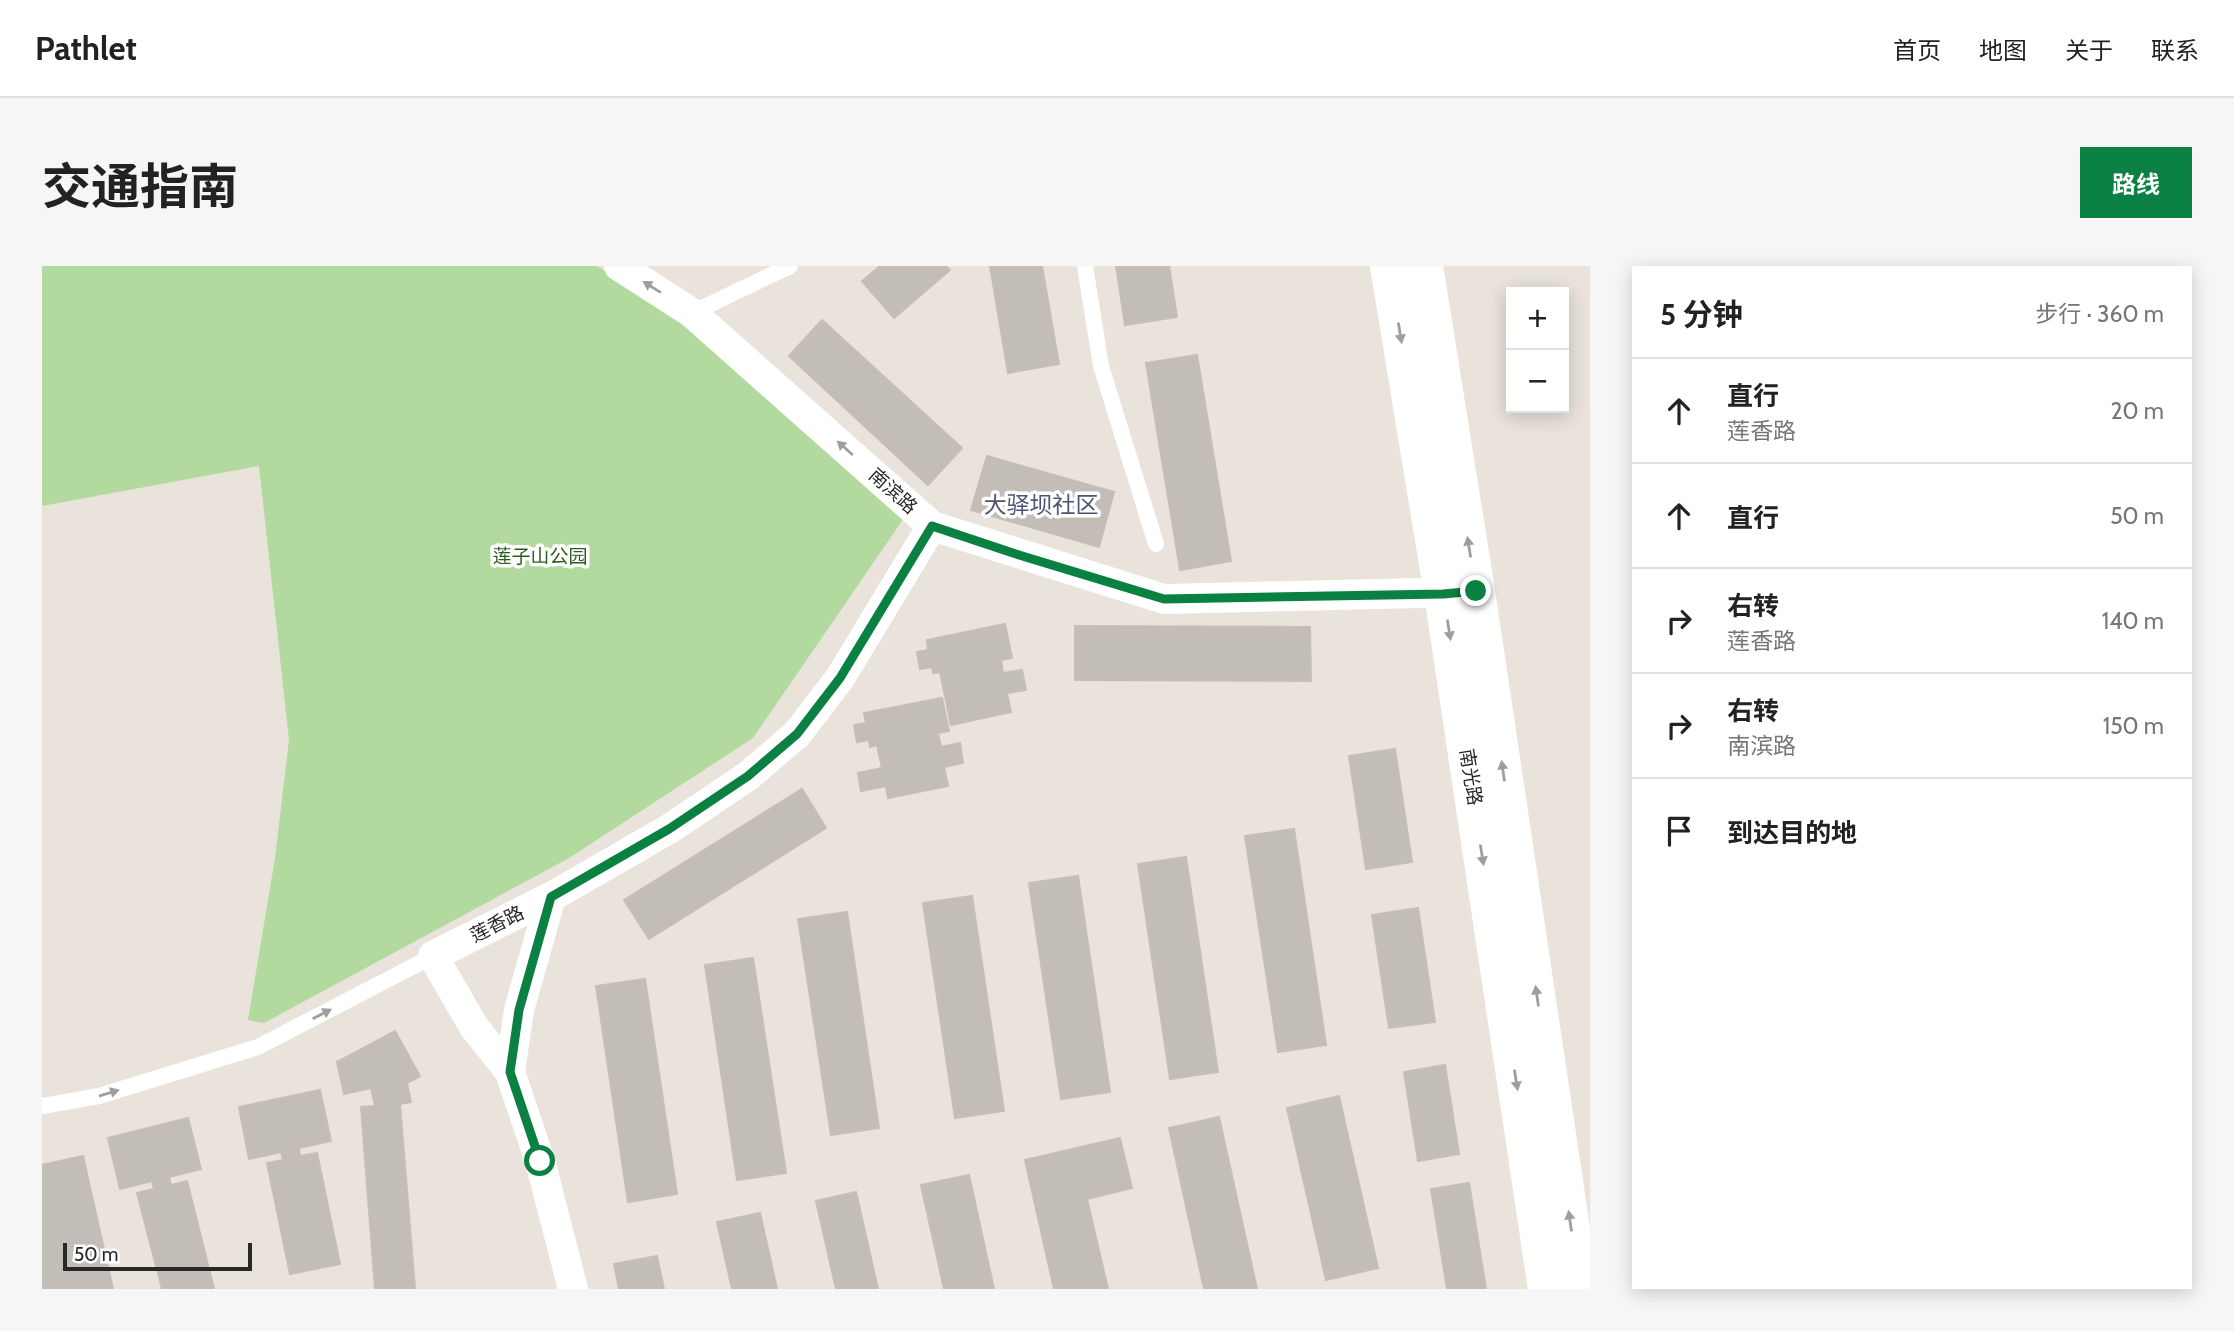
<!DOCTYPE html>
<html lang="zh">
<head>
<meta charset="utf-8">
<style>
  :root { --surface:#fff; --page:#f6f6f6; --text:#222; --muted:#767676; --line:#e0e0e0; --accent:#0b8043 }
  body { margin:0; font-family:Cabin,"Noto Sans SC",sans-serif; background:var(--page); color:var(--text) }
  .controls { position:absolute; right:21px; top:21px; display:grid; overflow:hidden; border-radius:0px; box-shadow:0 4px 18px #0003 }
  .controls button { width:63px; height:63px; display:grid; place-items:center; padding:0; border:0; border-bottom:2px solid var(--line); background:var(--surface); color:var(--text); font:35px sans-serif }
  .scale { position:absolute; left:21px; bottom:18px; width:189px; box-sizing:border-box; padding-left:7px; border:4px solid #282828; border-top:0; font-size:19px; line-height:24px; white-space:nowrap; color:#282828; -webkit-text-stroke:5px #fff; paint-order:stroke }
  .stop { position:absolute; width:21px; height:21px; margin:-16px; border:5px solid #0b8043; border-radius:50%; background:#fff }
  .stop.end { background:#0b8043; border-color:#fff; box-shadow:0 2px 7px #0008 }
  .list { margin:0; padding:0; list-style:none }
  h2 { display:flex; justify-content:space-between; align-items:center; height:91px; margin:0; padding:0 28px; font-size:30px }
  h2 small { font-size:23px; font-weight:400; color:var(--muted) }
  .list li { display:grid; grid-template-columns:46px 1fr auto; gap:21px; align-items:center; box-sizing:border-box; height:105px; padding:0 28px; border-top:2px solid var(--line) }
  .list b { display:block; font-size:26px; white-space:nowrap }
  .list p { margin:0; font-size:23px; white-space:nowrap; color:var(--muted) }
  .list em { font-size:23px; font-style:normal; color:var(--muted) }
  .icon { flex:none; width:38px; height:38px; fill:none; stroke:currentColor; stroke-width:2; stroke-linecap:round; stroke-linejoin:round }
  .map { position:relative; flex:none; width:1548px; height:1023px; overflow:hidden; border-radius:0px }
  header { display:flex; align-items:center; gap:42px; box-sizing:border-box; height:98px; padding:0 35px; background:var(--surface); border-bottom:2px solid var(--line) }
  header strong { font-size:33px }
  nav { display:flex; gap:38px; margin-inline-start:auto; font-size:24px }
  .intro { display:flex; align-items:center; justify-content:space-between; box-sizing:border-box; height:168px; padding:0 42px }
  h1 { margin:0; font-size:49px }
  .button { padding:18px 32px; border-radius:0px; background:var(--accent); color:#fff; font-size:24px; font-weight:700 }
  main { display:flex; gap:42px; padding:0 42px }
  aside { flex:1; background:var(--surface); border-radius:0px; box-shadow:0 4px 18px #0003 }
  .map>svg:first-child { display:block }
</style>
</head>
<body>
<header>
<strong>Pathlet</strong>
<nav><a>首页</a><a>地图</a><a>关于</a><a>联系</a></nav>
</header>
<div class="intro"><h1>交通指南</h1><a class="button">路线</a></div>
<main>
<div class="map">
<svg width="1548" height="1023" viewBox="0 0 1548 1023">
  <rect width="100%" height="100%" fill="#e9e3dc"/>
  <path fill="#b2da9e" d="M 0,0 L 555,0 L 631,50 L 862,252 L 711,472 L 527,592 L 222,757 L 206,754 L 233,592 L 247,474 L 217,200 L 0,240 Z"/>
  <g fill="#c2bdb7" stroke="#c4bfb6" stroke-width="2">
    <path d="M 838,0 L 904,0 L 908,4 L 852,52 L 820,15 Z"/>
    <path d="M 948,0 L 1000,0 L 1017,98 L 966,107 Z"/>
    <path d="M 1074,0 L 1127,0 L 1135,51 L 1083,59 Z"/>
    <path d="M 780,54 L 920,182 L 886,219 L 747,90 Z"/>
    <path d="M 1155,89 L 1189,295 L 1138,304 L 1104,97 Z"/>
    <path d="M 945,190 L 1072,226 L 1057,281 L 929,244 Z"/>
    <path d="M 963,358 L 970,392 L 959,394 L 961,407 L 980,404 L 984,424 L 965,427 L 969,446 L 909,459 L 898,406 L 891,407 L 890,401 L 878,403 L 875,386 L 886,384 L 885,374 Z"/>
    <path d="M 1033,360 L 1268,361 L 1269,415 L 1033,414 Z"/>
    <path d="M 900,432 L 907,465 L 896,467 L 899,481 L 918,477 L 921,497 L 902,501 L 906,520 L 846,532 L 844,520 L 819,525 L 816,507 L 840,502 L 835,479 L 828,481 L 827,474 L 815,476 L 812,459 L 824,457 L 822,447 Z"/>
    <path d="M 1353,483 L 1370,596 L 1324,603 L 1307,490 Z"/>
    <path d="M 760,523 L 784,562 L 607,673 L 582,634 Z"/>
    <path d="M 1252,563 L 1284,779 L 1236,786 L 1203,570 Z"/>
    <path d="M 1144,591 L 1176,806 L 1128,813 L 1096,598 Z"/>
    <path d="M 1036,610 L 1068,826 L 1019,833 L 987,617 Z"/>
    <path d="M 930,630 L 962,845 L 913,852 L 881,637 Z"/>
    <path d="M 1376,642 L 1393,756 L 1347,762 L 1330,649 Z"/>
    <path d="M 805,646 L 837,862 L 789,869 L 756,653 Z"/>
    <path d="M 711,692 L 744,907 L 695,914 L 663,699 Z"/>
    <path d="M 603,713 L 635,928 L 586,936 L 554,720 Z"/>
    <path d="M 353,765 L 378,810 L 365,817 L 369,836 L 358,838 L 373,1023 L 333,1023 L 319,841 L 333,840 L 329,822 L 302,828 L 295,796 Z"/>
    <path d="M 1403,799 L 1417,888 L 1376,895 L 1362,806 Z"/>
    <path d="M 278,824 L 289,875 L 257,882 L 258,890 L 275,887 L 298,998 L 248,1008 L 225,897 L 241,894 L 239,886 L 207,893 L 197,841 Z"/>
    <path d="M 1297,830 L 1336,1002 L 1284,1014 L 1245,842 Z"/>
    <path d="M 1177,851 L 1215,1023 L 1162,1023 L 1127,862 Z"/>
    <path d="M 146,852 L 159,903 L 127,911 L 129,919 L 145,915 L 172,1023 L 120,1023 L 95,927 L 112,923 L 110,915 L 78,923 L 66,872 Z"/>
    <path d="M 1078,872 L 1090,922 L 1045,933 L 1066,1023 L 1012,1023 L 983,894 Z"/>
    <path d="M 41,890 L 71,1023 L 0,1023 L 0,899 Z"/>
    <path d="M 927,909 L 952,1023 L 902,1023 L 879,919 Z"/>
    <path d="M 1427,917 L 1444,1023 L 1405,1023 L 1389,923 Z"/>
    <path d="M 814,926 L 836,1023 L 794,1023 L 774,935 Z"/>
    <path d="M 718,947 L 735,1023 L 690,1023 L 675,956 Z"/>
    <path d="M 615,990 L 622,1023 L 577,1023 L 572,998 Z"/>
  </g>
  <g fill="none" stroke-linecap="round" stroke-linejoin="round">
    <g stroke="#fff" stroke-width="16">
      <path d="M 1043,0 L 1059,100 L 1114,278"/>
      <path d="M 650,47 L 748,0"/>
      <path d="M 0,840 L 57,830 L 216,781 L 391,690"/>
    </g>
    <g stroke="#fff" stroke-width="30">
      <path d="M 577,0 L 650,47 L 890,260 L 1122,333 L 1422,326"/>
      <path d="M 468,806 L 477,744 L 509,631"/>
      <path d="M 531,1023 L 498,895 L 468,806 L 432,761 L 391,690 L 509,631 L 627,563 L 706,510 L 755,468 L 798,412 L 890,260"/>
    </g>
    <g stroke="#fff" stroke-width="38">
      <path d="M 1347,0 L 1401,328 L 1505,1023"/>
      <path d="M 1382,0 L 1434,325 L 1538,1023"/>
    </g>
  </g>
  <defs><path id="oneway-solid" d="M-6-.8H1V-3.2L6.5 0L1 3.2V.8H-6Z" transform="scale(1.75)"/></defs>
  <g fill="#9e9e9e">
    <use href="#oneway-solid" transform="translate(610 21) rotate(-148)"/>
    <use href="#oneway-solid" transform="translate(1358 67) rotate(81)"/>
    <use href="#oneway-solid" transform="translate(803 182) rotate(-138)"/>
    <use href="#oneway-solid" transform="translate(1427 281) rotate(-99)"/>
    <use href="#oneway-solid" transform="translate(1407 364) rotate(81)"/>
    <use href="#oneway-solid" transform="translate(1461 505) rotate(-98)"/>
    <use href="#oneway-solid" transform="translate(1440 589) rotate(81)"/>
    <use href="#oneway-solid" transform="translate(1495 730) rotate(-98)"/>
    <use href="#oneway-solid" transform="translate(280 748) rotate(-27)"/>
    <use href="#oneway-solid" transform="translate(1474 814) rotate(81)"/>
    <use href="#oneway-solid" transform="translate(67 827) rotate(-17)"/>
    <use href="#oneway-solid" transform="translate(1528 955) rotate(-98)"/>
  </g>
  <g fill="none" stroke-linecap="round" stroke-linejoin="round">
    <path stroke="#0b8043" stroke-width="9" d="M 498,895 L 468,806 L 477,744 L 509,631 L 627,563 L 706,510 L 755,468 L 798,412 L 890,260 L 977,289 L 1122,333 L 1401,328 L 1434,325"/>
  </g>
  <g text-anchor="middle" dominant-baseline="central" stroke-width="7" stroke-linejoin="round" paint-order="stroke">
    <g font-size="19" fill="#282828" stroke="#fff">
      <text transform="translate(851 225) rotate(42)">南滨路</text>
      <text transform="translate(1429 511) rotate(81)">南光路</text>
      <text transform="translate(455 658) rotate(-27)">莲香路</text>
    </g>
    <g font-size="19" fill="#2d5c21" stroke="#fff">
      <text x="498" y="290">莲子山公园</text>
    </g>
    <g font-size="23" fill="#4e5573" stroke="#fff">
      <text x="999" y="239">大驿坝社区</text>
    </g>
  </g>
</svg>
<div class="controls">
<button>+</button>
<button>−</button>
</div>
<div class="scale">50 m</div>
<div class="stop" style="left:498px;top:895px"></div>
<div class="stop end" style="left:1434px;top:325px"></div>
</div>
<aside>
<h2>5 分钟<small>步行 · 360 m</small></h2>
<ul class="list">
<li><svg class="icon" aria-label="ahead" viewBox="0 0 24 24"><path d="M12 20V5M6 11l6-6 6 6"/></svg><div><b>直行</b><p>莲香路</p></div><em>20 m</em></li>
<li><svg class="icon" aria-label="ahead" viewBox="0 0 24 24"><path d="M12 20V5M6 11l6-6 6 6"/></svg><div><b>直行</b></div><em>50 m</em></li>
<li><svg class="icon" aria-label="right" viewBox="0 0 24 24"><path d="M7 20v-9h11M14 6l5 5-5 5"/></svg><div><b>右转</b><p>莲香路</p></div><em>140 m</em></li>
<li><svg class="icon" aria-label="right" viewBox="0 0 24 24"><path d="M7 20v-9h11M14 6l5 5-5 5"/></svg><div><b>右转</b><p>南滨路</p></div><em>150 m</em></li>
<li><svg class="icon" aria-label="arrive" viewBox="0 0 24 24"><path d="M6 21V4h12l-3 4 3 4H6"/></svg><div><b>到达目的地</b></div></li>
</ul>
</aside>
</main>
</body>
</html>
